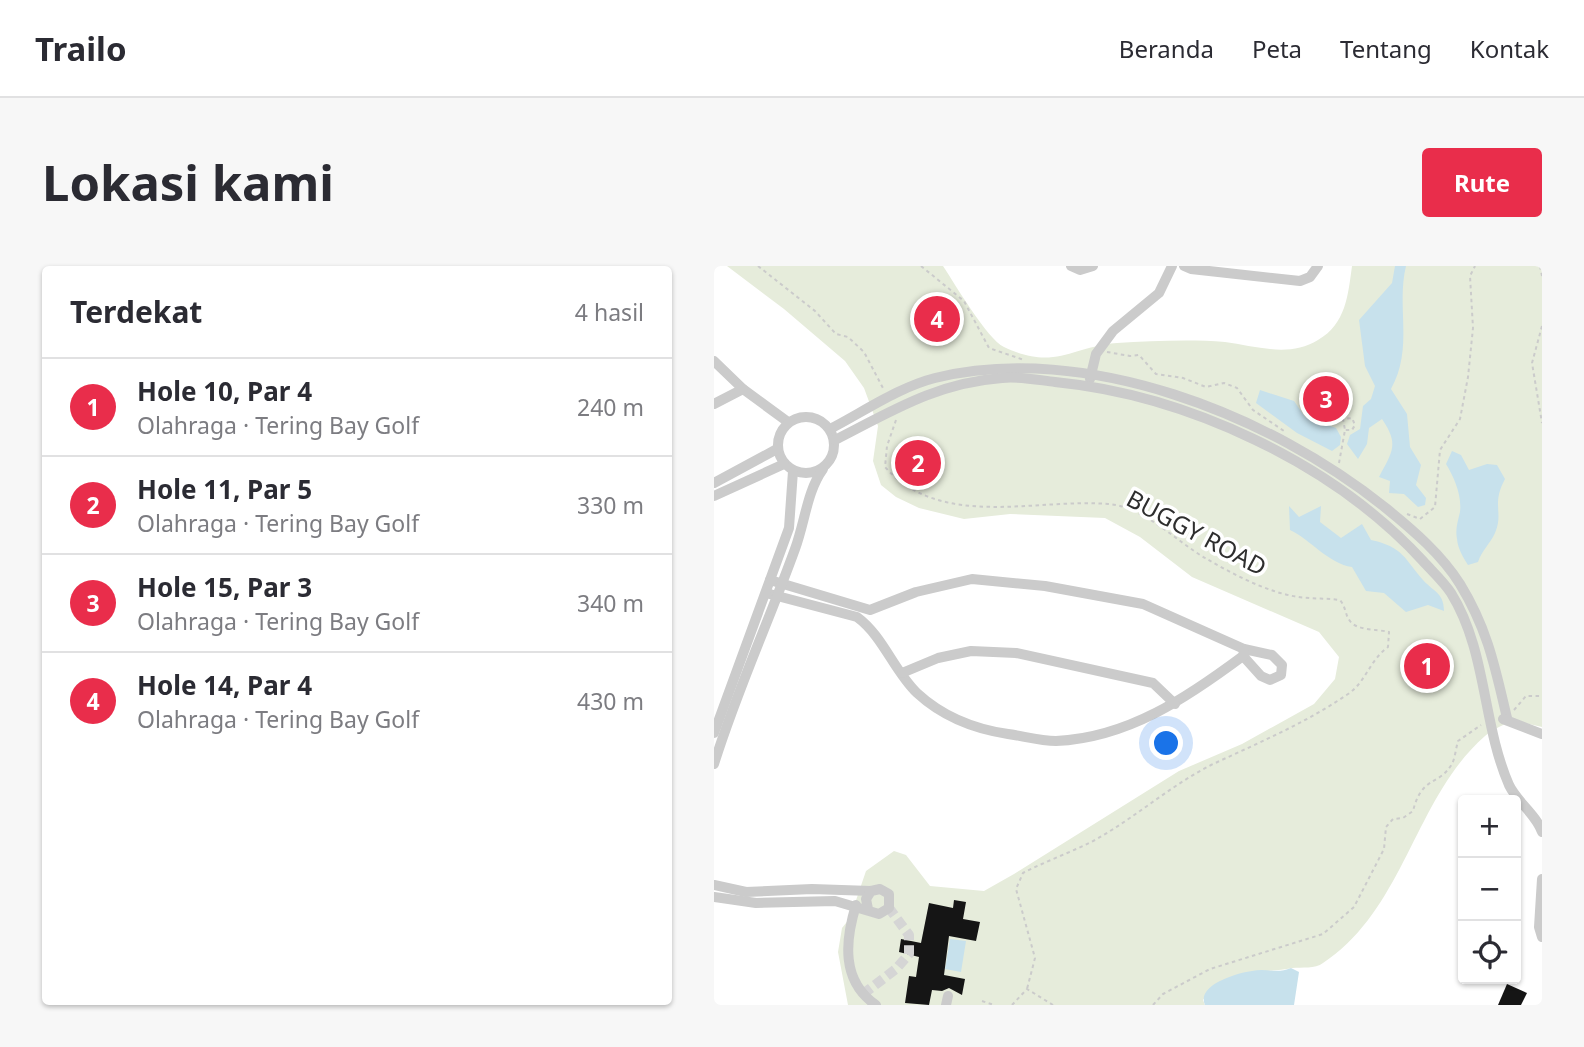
<!DOCTYPE html>
<html lang="id">
<head>
<meta charset="utf-8">
<style>
  :root { --surface:#fff; --page:#f7f7f7; --text:#2b2b33; --muted:#7c7c81; --line:#e1e1e2; --accent:#e92d4b }
  body { margin:0; font-family:"Noto Sans",sans-serif; background:var(--page); color:var(--text) }
  .controls { position:absolute; right:21px; bottom:21px; display:grid; overflow:hidden; border-radius:7px; box-shadow:0 2px 5px #0004 }
  .controls button { width:63px; height:63px; display:grid; place-items:center; padding:0; border:0; border-bottom:2px solid var(--line); background:var(--surface); color:var(--text); font:35px sans-serif }
  .you { position:absolute; left:453px; top:478px; width:24px; height:24px; margin:-18px; border:5px solid #fff; border-radius:50%; background:#1a73e8; box-shadow:0 0 0 10px #1a73e833 }
  .badge { display:grid; place-items:center; width:46px; height:46px; border-radius:50%; background:var(--accent); color:#fff; font-size:23px; font-weight:700 }
  .pin { position:absolute; translate:-50% -50%; border:4px solid #fff; box-shadow:0 2px 7px #0006 }
  .list { margin:0; padding:0; list-style:none }
  h2 { display:flex; justify-content:space-between; align-items:center; height:91px; margin:0; padding:0 28px; font-size:30px }
  h2 small { font-size:23px; font-weight:400; color:var(--muted) }
  .list li { display:grid; grid-template-columns:46px 1fr auto; gap:21px; align-items:center; box-sizing:border-box; height:98px; padding:0 28px; border-top:2px solid var(--line) }
  .list b { display:block; font-size:26px; white-space:nowrap }
  .list p { margin:0; font-size:23px; white-space:nowrap; color:var(--muted) }
  .list em { font-size:23px; font-style:normal; color:var(--muted) }
  .icon { flex:none; width:38px; height:38px; fill:none; stroke:currentColor; stroke-width:2; stroke-linecap:round; stroke-linejoin:round }
  .map { position:relative; flex:none; width:828px; height:739px; overflow:hidden; border-radius:7px }
  header { display:flex; align-items:center; gap:42px; box-sizing:border-box; height:98px; padding:0 35px; background:var(--surface); border-bottom:2px solid var(--line) }
  header strong { font-size:33px }
  nav { display:flex; gap:38px; margin-inline-start:auto; font-size:24px }
  .intro { display:flex; align-items:center; justify-content:space-between; box-sizing:border-box; height:168px; padding:0 42px }
  h1 { margin:0; font-size:49px }
  .button { padding:18px 32px; border-radius:7px; background:var(--accent); color:#fff; font-size:24px; font-weight:700 }
  main { display:flex; gap:42px; padding:0 42px }
  aside { flex:1; background:var(--surface); border-radius:7px; box-shadow:0 2px 5px #0004 }
  .map>svg:first-child { display:block }
</style>
</head>
<body>
<header>
<strong>Trailo</strong>
<nav><a>Beranda</a><a>Peta</a><a>Tentang</a><a>Kontak</a></nav>
</header>
<div class="intro"><h1>Lokasi kami</h1><a class="button">Rute</a></div>
<main>
<aside>
<h2>Terdekat<small>4 hasil</small></h2>
<ul class="list">
<li><span class="badge">1</span><div><b>Hole 10, Par 4</b><p>Olahraga · Tering Bay Golf</p></div><em>240 m</em></li>
<li><span class="badge">2</span><div><b>Hole 11, Par 5</b><p>Olahraga · Tering Bay Golf</p></div><em>330 m</em></li>
<li><span class="badge">3</span><div><b>Hole 15, Par 3</b><p>Olahraga · Tering Bay Golf</p></div><em>340 m</em></li>
<li><span class="badge">4</span><div><b>Hole 14, Par 4</b><p>Olahraga · Tering Bay Golf</p></div><em>430 m</em></li>
</ul>
</aside>
<div class="map">
<svg width="828" height="739" viewBox="0 0 828 739">
  <rect width="100%" height="100%" fill="#fff"/>
  <path fill="#e6ecdb" d="M 13,0 L 229,0 C 241,18 273,73 290,81 C 341,105 356,81 403,77 C 437,75 477,73 511,76 C 542,80 575,92 604,74 C 632,58 634,29 638,0 L 828,0 L 828,461 L 798,454 C 790,459 779,463 771,470 C 700,532 691,643 609,697 C 601,703 588,701 578,702 C 547,708 508,702 489,734 L 491,739 L 134,739 L 124,686 L 128,662 L 136,652 L 152,605 L 180,585 L 192,589 L 216,620 L 270,625 L 300,608 L 465,505 L 528,478 L 600,438 L 621,413 L 625,391 L 605,366 L 478,311 L 426,271 L 391,252 L 296,248 L 250,253 L 205,242 L 182,231 L 167,219 L 159,195 L 164,160 L 150,122 L 131,95 L 70,43 Z"/>
  <g fill="#c7e1ec">
    <path d="M 681,0 L 692,0 C 682,41 700,82 677,123 L 693,148 L 696,181 L 707,199 L 702,219 L 712,232 L 711,239 L 704,241 L 690,228 L 675,227 L 676,215 L 665,211 C 679,185 685,178 668,153 L 655,162 L 653,178 L 644,193 L 633,178 L 636,169 L 646,163 L 649,140 L 657,133 L 661,120 L 651,100 L 645,54 L 678,17 Z"/>
    <path d="M 546,124 L 580,135 L 591,151 L 622,162 L 627,171 L 626,179 L 618,185 L 583,167 L 542,137 Z"/>
    <path d="M 738,185 L 747,189 L 755,204 L 773,198 L 783,199 L 791,213 C 777,239 790,246 781,267 C 776,278 768,284 764,296 L 754,299 C 749,291 744,283 743,273 C 741,263 744,255 746,246 C 748,229 740,211 732,198 Z"/>
    <path d="M 575,240 L 585,251 L 607,240 L 606,256 L 627,272 L 648,258 L 657,274 C 689,281 690,292 709,314 C 720,326 730,327 730,345 L 714,339 L 692,346 L 670,327 L 652,325 L 638,301 C 615,298 597,274 576,264 Z"/>
    <path d="M 236,673 L 252,675 L 247,706 L 231,703 Z"/>
    <path d="M 577,702 L 585,706 L 580,739 L 491,739 C 482,719 523,707 538,705 C 552,702 564,708 577,702 Z"/>
  </g>
  <g fill="#151515">
    <path d="M 240,634 L 252,636 L 249,653 L 266,656 L 262,675 L 235,670 L 230,709 L 251,713 L 248,729 L 235,722 L 228,725 L 218,724 L 215,739 L 191,737 L 195,710 L 202,711 L 205,691 L 185,686 L 187,673 L 207,677 L 215,637 L 239,642 Z"/>
    <path d="M 793,718 L 813,727 L 807,739 L 784,739 Z"/>
  </g>
  <g fill="none" stroke-linecap="round" stroke-linejoin="round">
    <path stroke="#d5d5d5" stroke-width="10" stroke-dasharray="10 5" stroke-linecap="butt" d="M 149,728 L 182,703 L 195,688 L 195,669 L 175,642"/>
    <g stroke="#cbcbcb" stroke-width="2" stroke-dasharray="3.5 3.5" stroke-linecap="butt">
      <path d="M 44,0 L 101,45 L 122,68 L 134,71 L 150,86 L 170,124"/>
      <path d="M 207,0 L 250,35 L 275,82 L 310,94"/>
      <path d="M 826,0 L 828,10"/>
      <path d="M 828,60 L 818,97 L 828,157"/>
      <path d="M 393,86 L 416,90 L 425,89 L 442,108 L 469,112 L 492,121 L 510,117 L 523,122 L 539,144 L 570,165"/>
      <path d="M 182,154 L 173,180 L 171,201 C 227,264 321,232 394,238 C 429,240 462,275 491,292 C 519,308 552,326 584,331 C 598,333 612,332 626,334 C 632,341 631,349 636,355 C 643,365 664,363 675,366 L 674,381 C 655,395 652,416 634,428 C 590,458 544,477 497,499 C 456,520 422,551 381,574 C 358,586 332,595 309,607 L 302,623 L 321,692 L 313,723"/>
      <path d="M 625,197 L 631,164 L 629,153 L 638,152 L 641,159 L 638,164 L 631,164"/>
      <path d="M 693,248 L 706,253 L 721,241 L 726,184 L 746,153 L 754,111 L 759,62 L 756,10 L 761,0"/>
      <path d="M 800,444 L 812,430 L 828,430"/>
      <path d="M 268,735 L 280,739"/>
      <path d="M 298,739 L 313,723 L 339,739"/>
      <path d="M 439,739 L 449,728 L 496,703 L 609,668 L 640,641 L 670,583 L 672,561 L 679,553 L 689,552 L 699,545 C 708,509 724,521 738,498 C 741,492 742,482 744,475 L 767,459"/>
    </g>
    <g stroke="#cbcbcb" stroke-width="10">
      <path d="M 357,0 L 366,4 L 379,0"/>
      <path d="M 470,0 L 477,3 L 586,15 L 596,11 L 604,0"/>
      <path d="M 0,95 L 29,123 L 74,156"/>
      <path d="M 376,113 L 382,88 L 399,65 L 445,27 L 458,0"/>
      <path d="M 0,138 L 29,123"/>
      <circle cx="92" cy="179" r="28"/>
      <path d="M 116,163 C 149,146 185,121 221,112 C 371,75 557,149 673,243 C 699,264 728,289 746,318 C 774,364 781,401 793,452"/>
      <path d="M 121,174 C 178,145 222,117 288,112 C 305,110 324,114 341,116 C 473,129 619,197 709,295 C 718,305 730,316 737,327 C 773,385 768,457 795,519 C 803,536 822,548 828,566"/>
      <path d="M 0,217 L 63,183"/>
      <path d="M 0,230 L 70,198"/>
      <path d="M 56,314 L 156,344 L 202,326 L 258,313 L 331,320 L 429,338 L 530,383 L 558,389 L 568,399 L 567,409 L 556,414 L 547,410 L 529,390"/>
      <path d="M 52,327 L 143,351 C 169,370 180,405 203,427 C 229,451 260,463 294,468 C 309,470 326,475 342,475 C 414,472 474,431 529,390 L 530,385"/>
      <path d="M 188,407 L 224,392 L 257,385 L 302,387 L 439,417 L 461,438"/>
      <path d="M 789,453 L 828,468"/>
      <path d="M 0,467 L 75,262 L 79,205"/>
      <path d="M 0,498 C 23,424 55,355 81,283 C 91,256 93,225 109,203"/>
      <path d="M 828,613 L 825,661 L 828,671"/>
      <path d="M 0,619 L 32,626 L 98,623 L 157,625"/>
      <path d="M 0,631 L 42,637 L 121,635 L 165,648 L 175,642 L 175,628 L 166,623 L 157,625 L 152,633 L 154,643"/>
      <path d="M 142,639 C 131,675 127,715 162,739"/>
      <path d="M 232,739 L 234,730"/>
    </g>
  </g>
  <g text-anchor="middle" dominant-baseline="central" stroke-width="7" stroke-linejoin="round" paint-order="stroke">
    <g font-size="24" fill="#2e2e2e" stroke="#fff">
      <text transform="translate(483 266) rotate(28)">BUGGY ROAD</text>
    </g>
  </g>
</svg>
<div class="controls">
<button>+</button>
<button>−</button>
<button><svg class="icon" aria-label="locate" viewBox="0 0 24 24"><circle cx="12" cy="12" r="6"/><path d="M12 2v4M12 18v4M2 12h4M18 12h4"/></svg></button>
</div>
<div class="you"></div>
<div class="pin badge" style="left:713px;top:400px">1</div>
<div class="pin badge" style="left:204px;top:197px">2</div>
<div class="pin badge" style="left:612px;top:133px">3</div>
<div class="pin badge" style="left:223px;top:53px">4</div>
</div>
</main>
</body>
</html>
